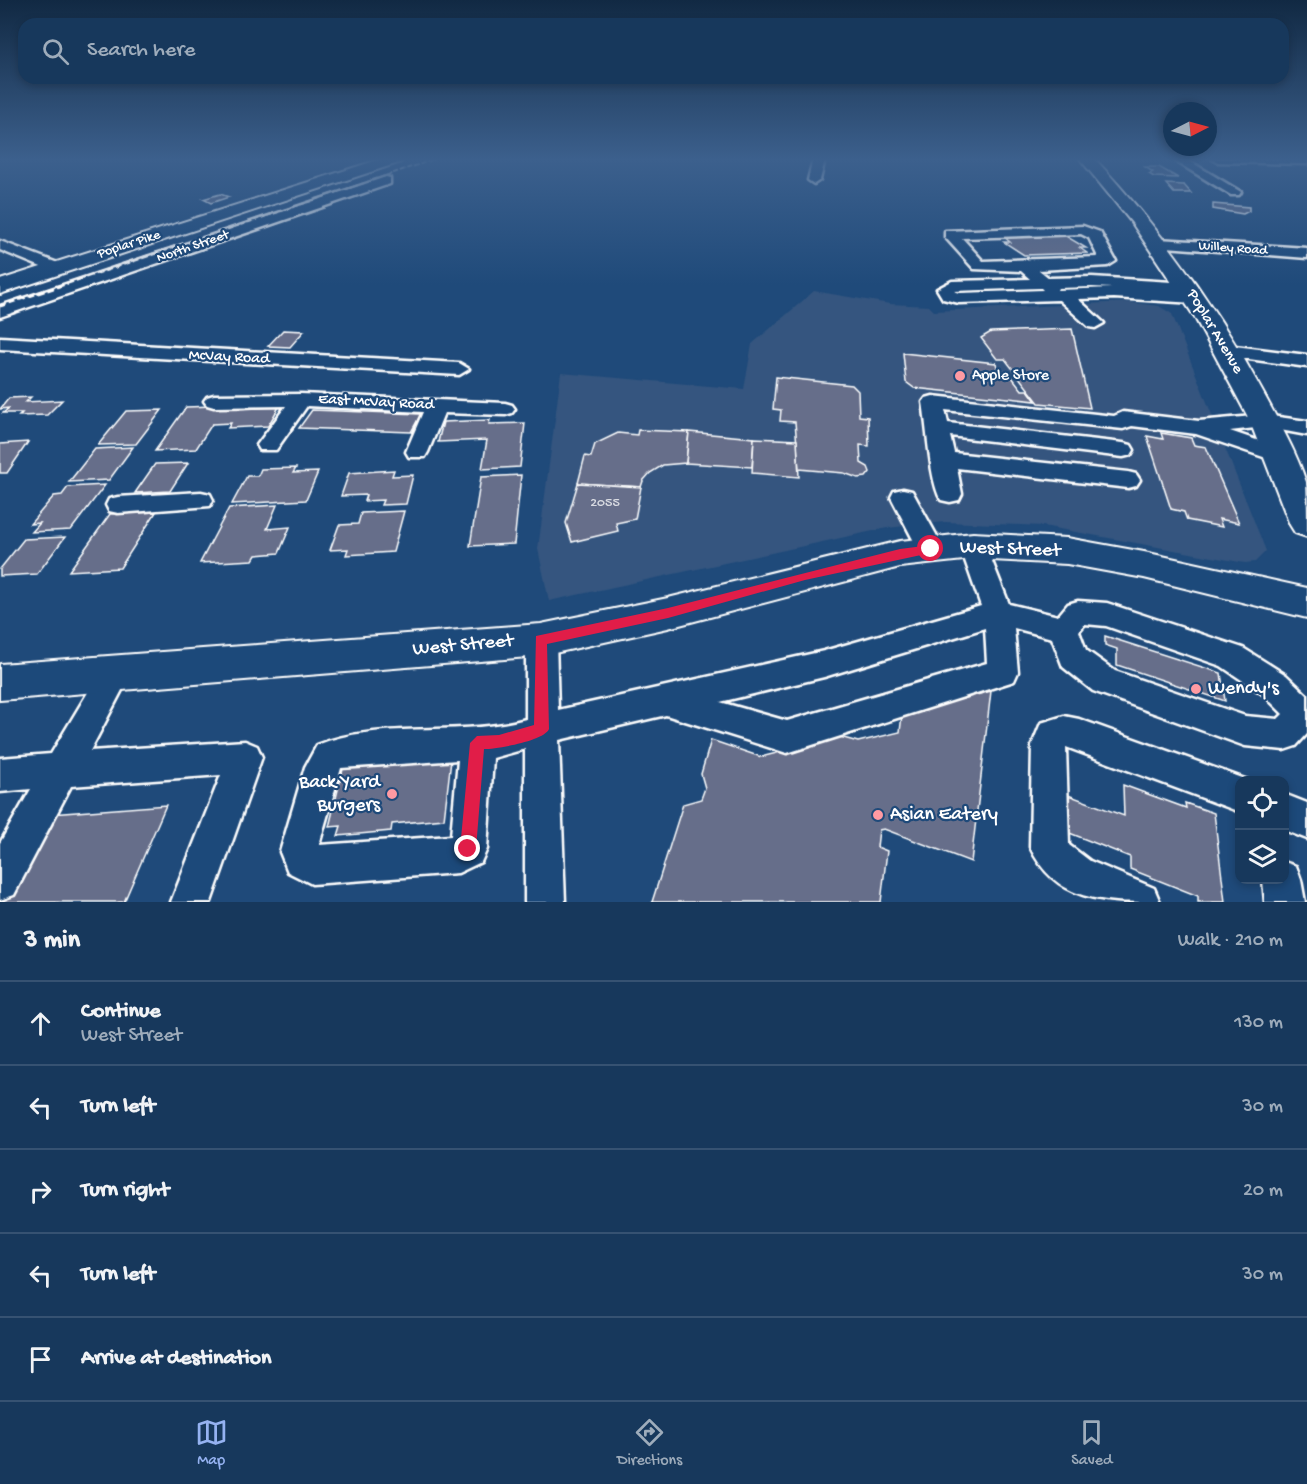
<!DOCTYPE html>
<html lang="en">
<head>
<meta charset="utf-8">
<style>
  :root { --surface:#17385c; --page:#203f62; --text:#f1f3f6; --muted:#9eacbb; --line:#365272; --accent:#95b2f1 }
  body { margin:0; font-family:"Gochi Hand",sans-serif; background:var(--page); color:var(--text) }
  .controls { position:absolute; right:18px; bottom:18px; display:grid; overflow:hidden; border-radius:12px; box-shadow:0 3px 9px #0003 }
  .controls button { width:54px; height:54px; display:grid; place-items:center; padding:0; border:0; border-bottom:2px solid var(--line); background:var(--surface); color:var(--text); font:30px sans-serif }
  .compass { position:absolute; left:1163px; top:102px; width:54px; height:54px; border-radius:50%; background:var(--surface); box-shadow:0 3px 9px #0003; rotate:84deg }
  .stop { position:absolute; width:18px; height:18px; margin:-14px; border:4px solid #e11d48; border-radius:50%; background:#fff }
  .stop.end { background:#e11d48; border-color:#fff; box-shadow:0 2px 6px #0008 }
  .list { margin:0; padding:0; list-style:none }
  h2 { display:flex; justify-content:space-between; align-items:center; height:78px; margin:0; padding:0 24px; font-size:26px }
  h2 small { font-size:20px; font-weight:400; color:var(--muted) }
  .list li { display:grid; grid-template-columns:39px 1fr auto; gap:18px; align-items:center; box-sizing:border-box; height:84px; padding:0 24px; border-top:2px solid var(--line) }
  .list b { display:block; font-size:22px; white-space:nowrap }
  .list p { margin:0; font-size:20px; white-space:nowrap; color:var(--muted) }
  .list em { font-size:20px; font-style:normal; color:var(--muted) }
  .icon { flex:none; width:33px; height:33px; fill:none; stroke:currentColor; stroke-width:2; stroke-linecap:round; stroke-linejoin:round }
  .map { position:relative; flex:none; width:1307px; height:902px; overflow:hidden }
  .search { position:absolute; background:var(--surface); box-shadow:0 3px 9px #0003; left:18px; right:18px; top:18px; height:66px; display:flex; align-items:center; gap:15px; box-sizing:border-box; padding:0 21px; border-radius:18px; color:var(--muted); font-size:22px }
  .sheet { height:498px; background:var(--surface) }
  nav { display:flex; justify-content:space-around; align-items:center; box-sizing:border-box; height:84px; border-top:2px solid var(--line); background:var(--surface); font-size:16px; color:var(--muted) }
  nav a { display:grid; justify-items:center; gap:3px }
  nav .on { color:var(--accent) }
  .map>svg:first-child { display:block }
</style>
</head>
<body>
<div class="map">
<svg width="1307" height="902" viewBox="0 0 1307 902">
  <rect width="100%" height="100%" fill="#1f4a7a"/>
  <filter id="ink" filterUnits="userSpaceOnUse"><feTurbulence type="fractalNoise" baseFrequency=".0167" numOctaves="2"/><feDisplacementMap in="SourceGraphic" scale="12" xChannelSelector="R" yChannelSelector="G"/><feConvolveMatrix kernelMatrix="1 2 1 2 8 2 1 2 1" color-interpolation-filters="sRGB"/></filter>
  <g filter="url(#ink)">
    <path fill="#34557f" d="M 814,291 L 890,304 L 929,306 L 934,311 L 1127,302 L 1159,306 L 1172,314 L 1266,551 L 1255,562 L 1245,563 L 1043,526 L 945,522 L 887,528 L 549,601 L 538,549 L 561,373 L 744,389 L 752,344 Z"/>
    <g fill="#666e8a" stroke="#fff" stroke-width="1.5">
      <path d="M 1145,167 L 1159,167 L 1178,178 L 1154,177 L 1149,174 L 1153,172 Z"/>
      <path d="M 1166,184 L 1184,185 L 1191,193 L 1174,193 Z"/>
      <path d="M 220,194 L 229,197 L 211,203 L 203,199 Z"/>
      <path d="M 1213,204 L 1249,207 L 1249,211 L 1243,214 L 1213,209 Z"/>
      <path d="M 1064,235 L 1086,248 L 1080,248 L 1087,253 L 1024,255 L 1004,242 L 1010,242 L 1004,237 Z"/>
      <path d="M 1072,329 L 1090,408 L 1039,403 L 1005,359 L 997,359 L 981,338 L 991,332 Z"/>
      <path d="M 283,330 L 304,331 L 290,347 L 268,346 Z"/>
      <path d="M 903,353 L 996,363 L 998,371 L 1008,372 L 1022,390 L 1028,390 L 1036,401 L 914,388 L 906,382 Z"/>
      <path d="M 776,377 L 852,385 L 858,391 L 859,416 L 868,417 L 869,446 L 860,445 L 861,463 L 868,467 L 870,472 L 866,477 L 858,478 L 844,473 L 799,469 L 795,422 L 780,421 L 781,410 L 773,409 Z"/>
      <path d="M 31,397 L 26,402 L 62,400 L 47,415 L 19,416 L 22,413 L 3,413 L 9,408 L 0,409 L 9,398 Z"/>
      <path d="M 242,405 L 240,409 L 279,407 L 268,426 L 228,428 L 231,423 L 212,424 L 196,449 L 155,451 L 186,407 Z"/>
      <path d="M 162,410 L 136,444 L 98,445 L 126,411 Z"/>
      <path d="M 312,410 L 421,414 L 411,432 L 299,428 Z"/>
      <path d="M 490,420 L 489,424 L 525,423 L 520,467 L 482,469 L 487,440 L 438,442 L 443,422 Z"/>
      <path d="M 638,430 L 689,432 L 686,463 L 663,465 L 650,473 L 643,481 L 641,487 L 578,483 L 585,456 L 591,457 L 595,444 L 618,433 L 637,435 Z"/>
      <path d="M 689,432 L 754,438 L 752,467 L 686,463 Z"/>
      <path d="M 1161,433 L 1191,438 L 1194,445 L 1206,447 L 1239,523 L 1219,519 L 1222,527 L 1187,520 L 1184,512 L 1171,509 L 1147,436 L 1163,439 Z"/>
      <path d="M 754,438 L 797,440 L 799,477 L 752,473 Z"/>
      <path d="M 28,442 L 7,473 L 0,473 L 0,444 Z"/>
      <path d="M 133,447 L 109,480 L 69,482 L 95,449 Z"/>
      <path d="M 188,463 L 170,491 L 135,493 L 155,464 Z"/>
      <path d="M 296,468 L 293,473 L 318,472 L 306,500 L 232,504 L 247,476 L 258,476 L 261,469 Z"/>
      <path d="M 394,470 L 392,476 L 413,475 L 406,504 L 381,505 L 383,500 L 364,501 L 366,495 L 341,496 L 349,473 Z"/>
      <path d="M 521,475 L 514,544 L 470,546 L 481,477 Z"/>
      <path d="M 578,483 L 641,487 L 635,519 L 616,523 L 618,531 L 572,542 L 566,523 Z"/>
      <path d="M 105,485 L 71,530 L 32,532 L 40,523 L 30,524 L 54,496 L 62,495 L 68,487 Z"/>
      <path d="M 277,505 L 267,529 L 290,527 L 279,553 L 256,555 L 253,560 L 200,563 L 229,508 Z"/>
      <path d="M 404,511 L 393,552 L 346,555 L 348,549 L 330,550 L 339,525 L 358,524 L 361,513 Z"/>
      <path d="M 156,512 L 120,568 L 69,571 L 110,514 Z"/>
      <path d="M 65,537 L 37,574 L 0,576 L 0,569 L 24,539 Z"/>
      <path d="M 1105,636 L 1221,673 L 1225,701 L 1117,665 L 1117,649 L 1105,645 Z"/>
      <path d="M 991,691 L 971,862 L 884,829 L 879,830 L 877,847 L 887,851 L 881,902 L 652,902 L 683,804 L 701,799 L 705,788 L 701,774 L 711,740 L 761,757 L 840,737 L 858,742 L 900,732 L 902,715 Z"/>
      <path d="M 451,760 L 444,819 L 392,824 L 391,831 L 338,836 L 341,826 L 329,827 L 343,769 Z"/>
      <path d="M 1123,785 L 1186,808 L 1185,803 L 1214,813 L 1225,902 L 1198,902 L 1198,896 L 1130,869 L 1130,857 L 1062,830 L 1063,793 L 1124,816 Z"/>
      <path d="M 166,805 L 124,902 L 2,902 L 51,814 Z"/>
    </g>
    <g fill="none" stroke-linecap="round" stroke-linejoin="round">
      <defs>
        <g id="minor">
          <path d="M 813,159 L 825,159 L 820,180 L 814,184 L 808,180 Z"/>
          <path d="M 1172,159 L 1186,159 L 1241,192 L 1239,195 L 1231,195 Z"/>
          <path d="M 1212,159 L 1307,159 L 1307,164 L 1218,162 Z"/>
          <path d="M 386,177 L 390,178 L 390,184 L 0,317 L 0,306 Z"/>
          <path d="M 1083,226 L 1100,232 L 1116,261 L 1108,266 L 1039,270 L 1049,278 L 1092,277 L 1188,283 L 1196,288 L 1189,293 L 1200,294 L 1202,298 L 1194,303 L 1114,298 L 1078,299 L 1104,323 L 1095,328 L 1089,327 L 1059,300 L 959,303 L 943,299 L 937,289 L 952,281 L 1030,279 L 1021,271 L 974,269 L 945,237 L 945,231 ZM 1081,234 L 1089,238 L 1098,257 L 983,261 L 962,238 ZM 1092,287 L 1112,288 L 1057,290 L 1058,288 ZM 1041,288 L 1043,290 L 960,293 L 954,291 Z"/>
          <path d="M 1158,239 L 1307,248 L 1307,258 L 1153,246 L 1151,243 Z"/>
          <path d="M 0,241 L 63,265 L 65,268 L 57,273 L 51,271 L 0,250 Z"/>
          <path d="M 0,337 L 459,363 L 469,369 L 459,375 L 0,349 Z"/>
          <path d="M 1227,345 L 1307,355 L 1307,367 L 1220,355 L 1218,351 Z"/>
          <path d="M 301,394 L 505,403 L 512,405 L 515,409 L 512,413 L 505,415 L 444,413 L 428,452 L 425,457 L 409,457 L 406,452 L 423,412 L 307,406 L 276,450 L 260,450 L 257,445 L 286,406 L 214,407 L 207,405 L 204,401 L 207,397 L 214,395 Z"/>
          <path d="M 933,396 L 1114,416 L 1123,412 L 1199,421 L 1264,415 L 1307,421 L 1307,435 L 1264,427 L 1230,431 L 1286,450 L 1289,455 L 1286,460 L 1278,462 L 1196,434 L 1132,426 L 1123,429 L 945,410 L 948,423 L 1123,443 L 1131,445 L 1134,450 L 1131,455 L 1123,457 L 950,436 L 954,453 L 1128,472 L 1136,474 L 1140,480 L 1136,486 L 1128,488 L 957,468 L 962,494 L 959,500 L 950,502 L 941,500 C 930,482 927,426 923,402 L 926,398 Z"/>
          <path d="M 903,489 L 912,491 L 944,549 L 940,556 L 931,559 L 922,556 L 918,549 L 891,497 L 894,491 Z"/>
          <path d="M 201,492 L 210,494 L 213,500 L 210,506 L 118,513 L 109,511 L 106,505 L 109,499 L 118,497 Z"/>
          <path d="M 973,536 L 982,539 L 986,546 L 1009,604 L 1058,616 L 1068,604 L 1078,601 L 1107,603 L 1243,648 L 1286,675 L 1307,695 L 1307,734 L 1296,746 L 1284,750 L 1245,746 L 1093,691 L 1063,667 L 1052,638 L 1014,628 L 1018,672 L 1014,681 L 787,753 L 666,715 L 559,740 L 565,902 L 525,902 L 525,749 L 493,758 L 487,849 L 481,862 L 458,873 L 312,884 L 288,872 L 280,852 L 305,767 L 317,745 C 382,719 458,738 526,719 L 526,640 L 531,631 L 541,628 L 551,631 L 556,640 L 558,710 L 824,651 L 981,606 L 960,546 L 964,539 ZM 1085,624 L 1106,626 L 1221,666 L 1264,695 L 1283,714 L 1278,719 L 1245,716 L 1115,671 L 1086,650 L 1079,631 ZM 985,628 L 987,663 L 787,721 L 720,702 L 824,677 ZM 458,760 L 451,836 L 319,845 L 341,768 Z"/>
          <path d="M 116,660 L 127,664 L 131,673 L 90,751 L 245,741 L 257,746 L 262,757 L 211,902 L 171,902 L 221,775 L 71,786 L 14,895 L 0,900 L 0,843 L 31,789 L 0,792 L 0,758 L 51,754 L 105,664 Z"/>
          <path d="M 1064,716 L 1079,719 L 1248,780 L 1240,780 L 1240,812 L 1066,747 L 1069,845 L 1090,861 L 1154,888 L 1160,902 C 1103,902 1056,902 1030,847 L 1032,745 L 1041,723 Z"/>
          <path d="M 1284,794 L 1307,803 L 1307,839 L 1284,830 Z"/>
          <path d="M 1284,862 L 1296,866 L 1301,880 L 1305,902 L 1265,902 L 1263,880 L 1284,880 Z"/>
        </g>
        <g id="major">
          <path d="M 381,159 L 404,159 L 401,162 L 0,294 L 0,280 Z"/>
          <path d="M 1080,159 L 1095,159 C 1163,232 1220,312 1267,400 C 1281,426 1297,454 1306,482 C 1307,498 1307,520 1307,537 L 1295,533 L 1290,525 L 1249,419 L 1194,316 L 1132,223 Z"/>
          <path d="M 973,533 L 1067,538 L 1144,552 L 1307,588 L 1307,618 L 1144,578 L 1067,564 L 973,559 L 900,567 L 668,628 L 541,656 L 0,700 L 0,664 L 541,624 L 668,598 L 900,541 Z"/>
        </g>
      </defs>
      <use href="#minor" stroke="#fff" stroke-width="5"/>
      <use href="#major" stroke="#fff" stroke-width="4"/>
      <use href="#minor" fill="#1f4a7a" fill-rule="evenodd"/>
      <use href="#major" fill="#1f4a7a" fill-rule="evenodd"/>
      <path stroke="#fff" stroke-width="2" stroke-dasharray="5 2" stroke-linecap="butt" d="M 181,245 L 435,159"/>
      <path stroke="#fff" stroke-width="3" stroke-dasharray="7 3" stroke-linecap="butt" d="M 0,306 L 186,243"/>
    </g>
  </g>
  <linearGradient id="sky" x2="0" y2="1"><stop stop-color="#112943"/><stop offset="0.56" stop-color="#3c608d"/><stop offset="1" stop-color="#3c608d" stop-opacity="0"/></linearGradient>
  <rect width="1307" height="285" fill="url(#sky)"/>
  <path fill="#e11d48" d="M 931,545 L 937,549 L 935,552 L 805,580 L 668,618 L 547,644 L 549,729 C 544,741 497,749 484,749 L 476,849 L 473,855 L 468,857 L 462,855 L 460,849 L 470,743 L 477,736 L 499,735 L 534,725 L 536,636 L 668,608 L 900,549 Z"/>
  <g fill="#ff9aa2" stroke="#1f4a7a" stroke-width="2">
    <circle cx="960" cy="376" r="6"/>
    <circle cx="1196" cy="689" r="6"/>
    <circle cx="392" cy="794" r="6"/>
    <circle cx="878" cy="815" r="6"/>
  </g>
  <g text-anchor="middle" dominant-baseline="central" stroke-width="4.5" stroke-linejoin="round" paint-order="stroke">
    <g font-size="14" fill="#fff" stroke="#1f4a7a">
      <text transform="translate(129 245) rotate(-18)">Poplar Pike</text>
      <text transform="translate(193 247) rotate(-19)">North Street</text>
      <text transform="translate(1233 249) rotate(4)">Willey Road</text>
    </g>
    <g font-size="14" fill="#d9dbe2">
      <text x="605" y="503">2055</text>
    </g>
    <g font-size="16" fill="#fff" stroke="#1f4a7a">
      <text transform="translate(1214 332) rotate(59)">Poplar Avenue</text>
      <text transform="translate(229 358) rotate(3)">McVay Road</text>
      <text transform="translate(376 403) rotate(3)">East McVay Road</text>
    </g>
    <g font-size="16" fill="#fff" stroke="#1f4a7a" text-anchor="start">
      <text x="972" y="376">Apple Store</text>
    </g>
    <g font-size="20" fill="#fff" stroke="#1f4a7a">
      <text transform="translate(1010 550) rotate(2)">West Street</text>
      <text transform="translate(463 646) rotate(-5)">West Street</text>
    </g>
    <g font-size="20" fill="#fff" stroke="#1f4a7a" text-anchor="start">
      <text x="1208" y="689">Wendy's</text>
      <text x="380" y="783" text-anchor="end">Back Yard<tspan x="380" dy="23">Burgers</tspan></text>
      <text x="890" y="815">Asian Eatery</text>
    </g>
  </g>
</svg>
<div class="controls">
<button><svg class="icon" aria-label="locate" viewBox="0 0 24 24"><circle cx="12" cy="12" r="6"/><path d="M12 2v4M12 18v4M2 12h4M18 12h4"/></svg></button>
<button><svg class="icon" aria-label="layers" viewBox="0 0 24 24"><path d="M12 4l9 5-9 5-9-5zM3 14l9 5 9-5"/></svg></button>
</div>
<svg class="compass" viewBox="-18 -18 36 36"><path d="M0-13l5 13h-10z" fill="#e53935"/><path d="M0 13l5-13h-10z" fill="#9eacbb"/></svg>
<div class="stop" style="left:931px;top:549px"></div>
<div class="stop end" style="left:468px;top:849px"></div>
<div class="search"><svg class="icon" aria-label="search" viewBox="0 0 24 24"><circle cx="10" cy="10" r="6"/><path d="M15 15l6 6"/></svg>Search here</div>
</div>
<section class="sheet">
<h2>3 min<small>Walk · 210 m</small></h2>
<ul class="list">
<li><svg class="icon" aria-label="ahead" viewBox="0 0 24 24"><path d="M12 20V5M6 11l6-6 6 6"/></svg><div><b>Continue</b><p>West Street</p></div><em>130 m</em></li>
<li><svg class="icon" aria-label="left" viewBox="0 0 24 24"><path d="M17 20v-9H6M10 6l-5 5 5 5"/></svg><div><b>Turn left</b></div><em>30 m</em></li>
<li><svg class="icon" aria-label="right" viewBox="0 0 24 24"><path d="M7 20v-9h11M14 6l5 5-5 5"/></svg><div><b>Turn right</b></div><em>20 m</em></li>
<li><svg class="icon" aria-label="left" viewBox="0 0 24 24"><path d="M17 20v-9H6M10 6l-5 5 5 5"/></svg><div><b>Turn left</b></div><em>30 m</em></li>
<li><svg class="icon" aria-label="arrive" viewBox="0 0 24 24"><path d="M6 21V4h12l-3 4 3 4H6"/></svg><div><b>Arrive at destination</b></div></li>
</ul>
</section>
<nav>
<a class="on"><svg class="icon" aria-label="map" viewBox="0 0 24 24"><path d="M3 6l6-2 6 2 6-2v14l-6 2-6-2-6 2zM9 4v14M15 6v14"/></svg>Map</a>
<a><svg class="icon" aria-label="directions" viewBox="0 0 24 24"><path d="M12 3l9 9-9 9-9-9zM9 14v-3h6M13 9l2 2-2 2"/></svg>Directions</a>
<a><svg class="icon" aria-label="saved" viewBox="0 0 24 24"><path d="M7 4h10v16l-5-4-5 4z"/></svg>Saved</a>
</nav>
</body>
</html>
